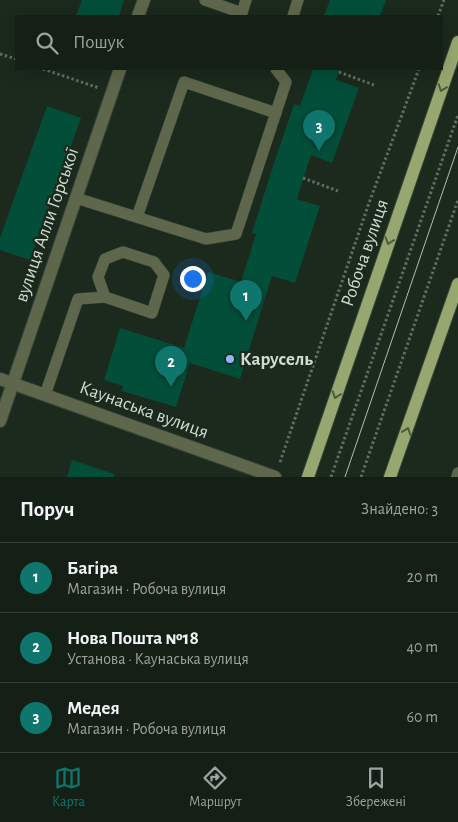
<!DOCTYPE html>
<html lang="uk">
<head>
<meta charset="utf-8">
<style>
  :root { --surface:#142015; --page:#212d22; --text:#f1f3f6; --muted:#9da3a0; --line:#333e34; --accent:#0f766e }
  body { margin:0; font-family:"Alegreya Sans",sans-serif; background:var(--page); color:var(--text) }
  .you { position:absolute; left:192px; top:278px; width:18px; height:18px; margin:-12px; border:4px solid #fff; border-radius:50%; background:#1a73e8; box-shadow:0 0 0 8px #1a73e833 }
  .badge { display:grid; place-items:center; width:32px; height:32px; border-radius:50%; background:var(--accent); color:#fff; font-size:16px; font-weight:700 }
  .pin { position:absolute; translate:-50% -41px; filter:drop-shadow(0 1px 2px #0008) }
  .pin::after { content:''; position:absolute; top:26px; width:18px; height:15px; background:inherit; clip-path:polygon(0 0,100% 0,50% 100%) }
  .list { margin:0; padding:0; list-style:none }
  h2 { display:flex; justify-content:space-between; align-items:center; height:65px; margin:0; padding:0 20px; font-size:21px }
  h2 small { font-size:16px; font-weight:400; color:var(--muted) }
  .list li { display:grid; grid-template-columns:32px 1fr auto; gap:15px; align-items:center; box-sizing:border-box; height:70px; padding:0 20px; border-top:1px solid var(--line) }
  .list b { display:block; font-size:19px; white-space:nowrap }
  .list p { margin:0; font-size:16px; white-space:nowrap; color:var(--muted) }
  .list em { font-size:16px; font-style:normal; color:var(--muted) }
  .icon { flex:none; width:28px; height:28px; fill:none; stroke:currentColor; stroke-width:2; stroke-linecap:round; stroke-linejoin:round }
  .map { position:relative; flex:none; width:458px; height:477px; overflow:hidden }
  .search { position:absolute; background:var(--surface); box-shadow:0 5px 20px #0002; left:15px; right:15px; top:15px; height:55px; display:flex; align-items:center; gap:12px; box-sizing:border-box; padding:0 18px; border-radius:0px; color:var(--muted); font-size:19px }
  .sheet { height:275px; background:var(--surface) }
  nav { display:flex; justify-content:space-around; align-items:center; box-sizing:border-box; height:70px; border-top:1px solid var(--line); background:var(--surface); font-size:14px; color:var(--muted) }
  nav a { display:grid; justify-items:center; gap:2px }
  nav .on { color:var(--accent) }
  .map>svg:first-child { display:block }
</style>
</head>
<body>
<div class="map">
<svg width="458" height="477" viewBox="0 0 458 477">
  <rect width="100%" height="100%" fill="#1b2a1c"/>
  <g fill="#034e39">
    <path d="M 82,0 L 124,0 L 119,16 L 76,16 Z"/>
    <path d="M 330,0 L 386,0 L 380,16 L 324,16 Z"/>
    <path d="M 313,69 L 340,69 L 336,80 L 359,88 L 332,163 L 311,155 L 297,199 L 320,206 L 295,283 L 272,276 L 240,379 L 190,363 L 176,407 L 122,391 L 123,386 L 104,380 L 120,328 L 184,348 L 208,272 L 241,282 L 256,234 L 252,233 L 272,169 L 294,104 L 300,106 Z"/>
    <path d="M 47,106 L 81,118 L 30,260 L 0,250 L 0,238 Z"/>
    <path d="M 72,460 L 114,474 L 114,477 L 67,477 Z"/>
  </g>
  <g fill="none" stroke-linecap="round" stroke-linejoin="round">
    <defs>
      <g id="lane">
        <path d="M 205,0 L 242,13 L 246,0"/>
        <path d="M 293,16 L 298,0"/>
        <path d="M 76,198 L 206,239 L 236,234 L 286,82 L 276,69"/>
        <path d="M 137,217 L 184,82 L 276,113"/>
        <path d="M 45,395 L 78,299 L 105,297 L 152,313 L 164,275 L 154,262 L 123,252 L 105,259 L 98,277 L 105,297"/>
        <path d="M 457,477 L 458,473"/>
      </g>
      <g id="street">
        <path d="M 138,16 L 144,0"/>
        <path d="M 0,379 L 275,477"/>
        <path d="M 0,421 L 120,69"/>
      </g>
      <g id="primary">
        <path d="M 308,477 L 458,42"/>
        <path d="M 390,477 L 458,284"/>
      </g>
    </defs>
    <use href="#lane" stroke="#384639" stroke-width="12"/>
    <use href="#street" stroke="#384639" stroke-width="14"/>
    <use href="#primary" stroke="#384639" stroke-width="14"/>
    <g stroke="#606d61" stroke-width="3" stroke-dasharray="2.5 2.5" stroke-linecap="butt">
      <path d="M 438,16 L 444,0"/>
      <path d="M 0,54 L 16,59"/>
      <path d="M 43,69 L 99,88"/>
      <path d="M 339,72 L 374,85"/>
      <path d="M 303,178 L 338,191"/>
      <path d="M 280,462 L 369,203 L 419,69"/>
      <path d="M 331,477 L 458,115"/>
      <path d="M 361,477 L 458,200"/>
    </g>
    <use href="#lane" stroke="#5e674c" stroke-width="11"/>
    <use href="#street" stroke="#5e674c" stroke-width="12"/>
    <use href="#primary" stroke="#96a76f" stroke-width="12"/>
    <path stroke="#b2bdb2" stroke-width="1" d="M 345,477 L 458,147"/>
  </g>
  <defs><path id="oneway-chevron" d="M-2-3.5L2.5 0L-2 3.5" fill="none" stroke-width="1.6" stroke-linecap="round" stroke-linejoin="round" transform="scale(1.25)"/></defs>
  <g stroke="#4c5c3d">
    <use href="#oneway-chevron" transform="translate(442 88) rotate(109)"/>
    <use href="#oneway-chevron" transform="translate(389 241) rotate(109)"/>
    <use href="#oneway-chevron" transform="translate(336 395) rotate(109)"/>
    <use href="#oneway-chevron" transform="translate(407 431) rotate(-71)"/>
  </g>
  <circle fill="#8cb9fc" stroke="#1b2a1c" stroke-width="2" cx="230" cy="359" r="5"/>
  <g text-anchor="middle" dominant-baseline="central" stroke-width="4.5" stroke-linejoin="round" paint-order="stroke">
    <g font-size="19" fill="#d1dbd1" stroke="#1b2a1c">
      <text transform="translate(47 225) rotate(-71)">вулиця Алли Горської</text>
      <text transform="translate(365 253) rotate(-71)">Робоча вулиця</text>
      <text transform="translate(144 410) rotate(20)">Каунаська вулиця</text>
    </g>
    <g font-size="19" font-weight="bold" fill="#d1dbd1" stroke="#1b2a1c" text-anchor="start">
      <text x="240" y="359">Карусель</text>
    </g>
  </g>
</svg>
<div class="you"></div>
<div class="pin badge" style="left:246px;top:321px">1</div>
<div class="pin badge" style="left:171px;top:387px">2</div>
<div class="pin badge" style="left:319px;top:151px">3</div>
<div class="search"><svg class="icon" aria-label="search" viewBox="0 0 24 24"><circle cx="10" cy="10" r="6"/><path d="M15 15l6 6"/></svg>Пошук</div>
</div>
<section class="sheet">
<h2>Поруч<small>Знайдено: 3</small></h2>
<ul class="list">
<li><span class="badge">1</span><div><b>Багіра</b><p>Магазин · Робоча вулиця</p></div><em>20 m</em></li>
<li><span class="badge">2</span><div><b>Нова Пошта №18</b><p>Установа · Каунаська вулиця</p></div><em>40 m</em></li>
<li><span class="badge">3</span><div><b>Медея</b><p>Магазин · Робоча вулиця</p></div><em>60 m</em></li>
</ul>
</section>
<nav>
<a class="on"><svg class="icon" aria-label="map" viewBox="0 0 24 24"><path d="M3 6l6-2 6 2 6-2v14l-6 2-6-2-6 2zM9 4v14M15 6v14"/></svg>Карта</a>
<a><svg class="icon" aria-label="directions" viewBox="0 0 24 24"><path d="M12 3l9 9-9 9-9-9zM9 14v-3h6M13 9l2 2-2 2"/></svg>Маршрут</a>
<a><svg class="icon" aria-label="saved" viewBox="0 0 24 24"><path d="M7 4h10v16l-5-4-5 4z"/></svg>Збережені</a>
</nav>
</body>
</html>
